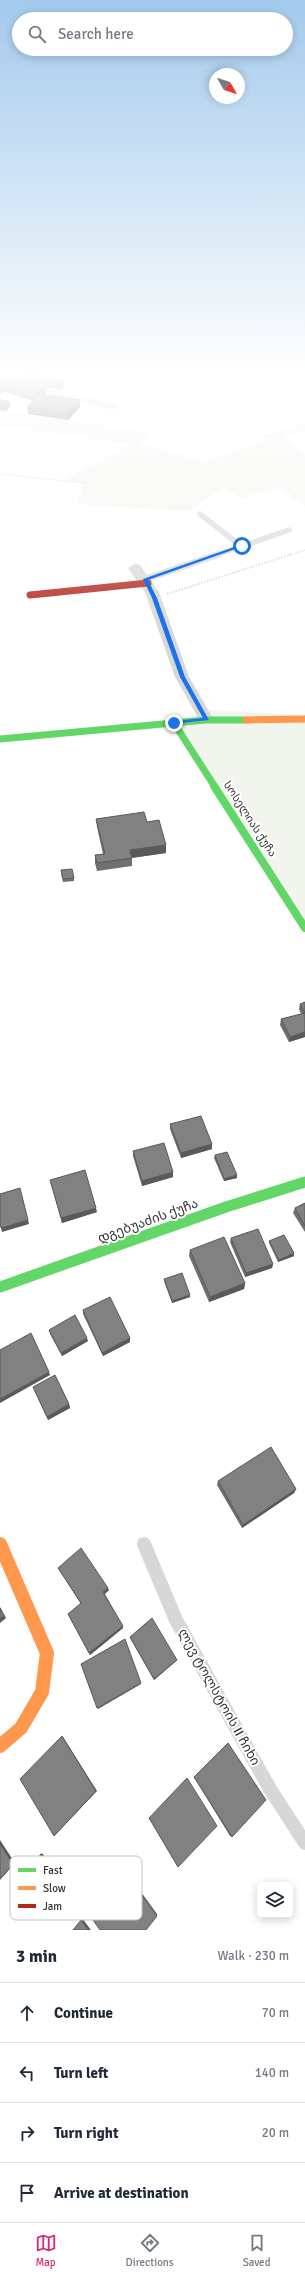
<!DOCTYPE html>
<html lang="en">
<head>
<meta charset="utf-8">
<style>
  :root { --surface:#fff; --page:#f6f6f7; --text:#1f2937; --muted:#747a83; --line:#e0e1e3; --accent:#db2777 }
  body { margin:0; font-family:Signika,"Noto Sans Georgian",sans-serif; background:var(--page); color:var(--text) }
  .controls { position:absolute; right:12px; bottom:12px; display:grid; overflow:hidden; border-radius:6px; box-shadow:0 2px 10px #0003 }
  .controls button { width:36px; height:36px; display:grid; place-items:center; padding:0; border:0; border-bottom:1px solid var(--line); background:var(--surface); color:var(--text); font:20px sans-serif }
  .compass { position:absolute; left:209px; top:68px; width:36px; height:36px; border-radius:50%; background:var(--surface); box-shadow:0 2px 10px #0003; rotate:129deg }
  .stop { position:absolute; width:12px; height:12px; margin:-9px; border:3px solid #1a73e8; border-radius:50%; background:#fff }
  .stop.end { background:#1a73e8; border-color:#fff; box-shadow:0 1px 4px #0008 }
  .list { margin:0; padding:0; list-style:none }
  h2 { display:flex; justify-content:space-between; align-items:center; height:52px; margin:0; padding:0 16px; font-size:17px }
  h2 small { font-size:13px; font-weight:400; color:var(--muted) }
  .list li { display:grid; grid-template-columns:26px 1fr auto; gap:12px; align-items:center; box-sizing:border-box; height:60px; padding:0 16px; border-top:1px solid var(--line) }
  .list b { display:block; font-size:15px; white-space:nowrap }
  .list em { font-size:13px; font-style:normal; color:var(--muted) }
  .icon { flex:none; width:22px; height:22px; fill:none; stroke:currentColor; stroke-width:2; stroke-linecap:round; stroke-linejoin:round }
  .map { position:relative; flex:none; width:305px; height:1930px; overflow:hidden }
  .search { position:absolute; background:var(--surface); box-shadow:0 2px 10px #0003; left:12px; right:12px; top:12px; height:44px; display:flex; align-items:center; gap:10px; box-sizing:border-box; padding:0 14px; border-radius:22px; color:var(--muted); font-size:15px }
  .sheet { height:292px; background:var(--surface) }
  nav { display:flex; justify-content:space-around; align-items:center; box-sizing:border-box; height:56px; border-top:1px solid var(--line); background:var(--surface); font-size:11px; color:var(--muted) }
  nav a { display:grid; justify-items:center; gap:2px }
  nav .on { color:var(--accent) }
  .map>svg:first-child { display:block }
</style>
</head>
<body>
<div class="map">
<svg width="305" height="1930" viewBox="0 0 305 1930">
  <rect width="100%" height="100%" fill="#fff"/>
  <g fill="#f1f5ed">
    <path d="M 1,409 L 148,433 L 141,445 L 204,461 L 268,440 L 262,436 L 305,423 L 305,433 L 296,433 L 284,437 L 285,440 L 305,455 L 305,505 L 280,488 L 240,498 L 225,486 L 189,511 L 78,504 L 84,483 L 63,480 L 131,444 L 0,426 Z"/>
    <path d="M 208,710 L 305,715 L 305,928 L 174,723 Z"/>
  </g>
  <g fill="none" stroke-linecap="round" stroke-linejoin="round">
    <g stroke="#d6d6d6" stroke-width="1.5" stroke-dasharray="1 1" stroke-linecap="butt">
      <path d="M 0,474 L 85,483"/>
      <path d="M 289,555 L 305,550"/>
    </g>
    <path stroke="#d6d6d6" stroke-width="2" stroke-dasharray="1.5 1.5" stroke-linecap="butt" d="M 167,594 L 292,554"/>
    <g stroke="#d7d7d7" stroke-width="5.5">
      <path d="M 34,387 L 113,407"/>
      <path d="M 200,514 L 241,546"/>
      <path d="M 216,555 L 289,530"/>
    </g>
    <path stroke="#d7d7d7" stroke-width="7" d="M 146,579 L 219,554"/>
    <path stroke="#d7d7d7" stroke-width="14" d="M 144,1544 L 176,1620 L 270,1789 L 305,1843"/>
    <path fill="#d7d7d7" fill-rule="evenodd" d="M 135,564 L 140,565 L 159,592 L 189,677 L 214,720 L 211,723 L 201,723 L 175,677 L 145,592 L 128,568 Z"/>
    <g stroke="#63d668" stroke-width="7">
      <path d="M 174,723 L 215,787"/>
      <path d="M 0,739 L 206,720 L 246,720"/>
    </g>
    <path stroke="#63d668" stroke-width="8" d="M 214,786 L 305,928"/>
    <path stroke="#63d668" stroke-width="11" d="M 0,1287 L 226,1207 L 305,1182"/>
    <path stroke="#ff974d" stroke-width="7" d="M 246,720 L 305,719"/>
    <path stroke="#ff974d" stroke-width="14" d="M 0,1544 L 47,1653 L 42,1692 L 21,1728 L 0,1746"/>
    <path stroke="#b3261e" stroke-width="7" d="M 30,595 L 148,583"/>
  </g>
  <g fill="#6f6f6f">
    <path d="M 0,374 L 21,380 L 21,377 L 65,385 L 60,390 L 45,387 L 46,393 L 43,395 L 80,407 L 68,420 L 28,414 L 27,407 L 33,401 L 4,392 L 0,394 Z"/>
    <path d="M 0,400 L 9,401 L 10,406 L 6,411 L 0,410 Z"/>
    <path d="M 96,819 L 147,822 L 166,845 L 166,853 L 132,858 L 132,866 L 97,871 L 95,863 L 95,855 L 103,854 L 97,827 Z"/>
    <path d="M 61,873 L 74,878 L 74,881 L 63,882 Z"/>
    <path d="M 305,1002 L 305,1037 L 289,1042 L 280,1025 L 281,1019 L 301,1014 L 299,1009 L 300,1004 Z"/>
    <path d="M 170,1124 L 212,1144 L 212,1149 L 181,1158 L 170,1129 Z"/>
    <path d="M 133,1151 L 173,1177 L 142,1186 L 133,1156 Z"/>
    <path d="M 215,1155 L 237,1178 L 224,1181 L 214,1158 Z"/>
    <path d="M 50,1180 L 97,1212 L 62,1223 Z"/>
    <path d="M 305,1203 L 305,1232 L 293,1213 L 295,1208 Z"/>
    <path d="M 231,1238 L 273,1264 L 272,1268 L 245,1277 L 230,1242 Z"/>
    <path d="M 269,1241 L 294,1256 L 278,1262 L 269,1243 Z"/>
    <path d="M 190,1250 L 245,1283 L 244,1289 L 209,1302 L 189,1256 Z"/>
    <path d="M 164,1279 L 190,1297 L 172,1303 L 164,1281 Z"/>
    <path d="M 83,1310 L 130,1338 L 130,1342 L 103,1356 L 83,1314 Z"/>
    <path d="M 49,1330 L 88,1341 L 62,1356 L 50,1334 Z"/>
    <path d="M 33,1387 L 69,1404 L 70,1408 L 48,1420 Z"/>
    <path d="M 218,1481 L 296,1489 L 294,1493 L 242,1528 L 217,1485 Z"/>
    <path d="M 58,1568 L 109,1590 L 105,1594 L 123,1628 L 90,1655 L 68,1614 L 81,1604 L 60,1571 Z"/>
    <path d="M 130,1637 L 176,1661 L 154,1680 L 130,1638 Z"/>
    <path d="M 227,1744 L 232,1837 L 230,1836 L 194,1777 Z"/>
  </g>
  <g fill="#5a5a5a">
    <path d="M 65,380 L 65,385 L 60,390 L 60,384 Z"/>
    <path d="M 45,386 L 46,393 L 33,401 L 33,394 Z"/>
    <path d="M 3,387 L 4,392 L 0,394 L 0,389 Z"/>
    <path d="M 80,400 L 80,407 L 68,420 L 67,413 Z"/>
    <path d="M 9,401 L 10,406 L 6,411 L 6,406 Z"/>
    <path d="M 166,845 L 166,853 L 130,858 L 130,850 Z"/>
    <path d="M 305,1032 L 305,1037 L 289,1042 L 290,1037 Z"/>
    <path d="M 212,1144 L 212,1149 L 181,1158 L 181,1153 Z"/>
    <path d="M 173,1172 L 173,1177 L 142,1186 L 142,1181 Z"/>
    <path d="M 237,1175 L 237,1178 L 224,1181 L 224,1179 Z"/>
    <path d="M 96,1208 L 97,1212 L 62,1223 L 61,1218 Z"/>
    <path d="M 28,1220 L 29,1224 L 2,1232 L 1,1228 Z"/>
    <path d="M 294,1253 L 294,1256 L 278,1262 L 279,1260 Z"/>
    <path d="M 273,1264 L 272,1268 L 245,1277 L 246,1273 Z"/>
    <path d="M 245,1283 L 244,1289 L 209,1302 L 210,1297 Z"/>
    <path d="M 190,1295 L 190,1297 L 172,1303 L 172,1301 Z"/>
    <path d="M 87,1338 L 88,1341 L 62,1356 L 61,1353 Z"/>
    <path d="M 130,1338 L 130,1342 L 103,1356 L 102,1353 Z"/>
    <path d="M 49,1372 L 50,1375 L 0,1403 L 0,1399 Z"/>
    <path d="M 69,1404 L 70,1408 L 48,1420 L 47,1417 Z"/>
    <path d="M 296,1489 L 294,1493 L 242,1528 L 243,1525 Z"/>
    <path d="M 108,1588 L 109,1590 L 104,1594 L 103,1592 Z"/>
    <path d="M 0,1607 L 6,1618 L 0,1623 Z"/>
    <path d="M 123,1626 L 123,1628 L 90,1655 L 89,1653 Z"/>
    <path d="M 177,1660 L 176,1661 L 154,1680 L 154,1679 Z"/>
    <path d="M 141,1683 L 141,1684 L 98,1709 L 97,1708 Z"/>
    <path d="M 62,1736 L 63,1737 L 97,1791 L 55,1835 L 54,1836 Z"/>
    <path d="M 0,1840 L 15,1863 L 0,1880 Z"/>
    <path d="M 42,1853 L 54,1870 L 31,1898 L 41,1854 Z"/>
    <path d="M 117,1859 L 157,1914 L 157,1916 L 116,1860 Z"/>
    <path d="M 82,1918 L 91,1930 L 88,1930 L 81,1920 Z"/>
  </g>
  <g fill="#818181" stroke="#5a5a5a">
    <path d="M 26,373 L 65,380 L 60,384 L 21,377 Z"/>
    <path d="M 0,374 L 45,386 L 33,394 L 0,384 Z"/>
    <path d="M 40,394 L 80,400 L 67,413 L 27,407 Z"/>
    <path d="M 0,400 L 9,401 L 6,406 L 0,405 Z"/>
    <path d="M 144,812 L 147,822 L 159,820 L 166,845 L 130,850 L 132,858 L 97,863 L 95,855 L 105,854 L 96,819 Z"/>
    <path d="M 72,869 L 74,878 L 63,879 L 61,870 Z"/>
    <path d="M 305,1002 L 305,1032 L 290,1037 L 281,1019 L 305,1013 L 300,1004 Z"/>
    <path d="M 201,1116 L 212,1144 L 181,1153 L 170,1124 Z"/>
    <path d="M 164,1143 L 173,1172 L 142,1181 L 133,1151 Z"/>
    <path d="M 227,1152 L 237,1175 L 224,1179 L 215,1155 Z"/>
    <path d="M 85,1170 L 96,1208 L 61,1218 L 50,1180 Z"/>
    <path d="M 20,1188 L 28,1220 L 1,1228 L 0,1222 L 0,1194 Z"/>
    <path d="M 305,1203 L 305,1226 L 295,1208 Z"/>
    <path d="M 258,1229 L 273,1264 L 246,1273 L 231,1238 Z"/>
    <path d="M 284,1235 L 294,1253 L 279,1260 L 269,1241 Z"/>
    <path d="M 224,1237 L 245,1283 L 210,1297 L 190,1250 Z"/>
    <path d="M 182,1273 L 190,1295 L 172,1301 L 164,1279 Z"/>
    <path d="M 110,1297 L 130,1338 L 102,1353 L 83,1310 Z"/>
    <path d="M 75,1315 L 87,1338 L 61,1353 L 49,1330 Z"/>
    <path d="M 31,1333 L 49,1372 L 0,1399 L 0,1350 Z"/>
    <path d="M 55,1375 L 69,1404 L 47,1417 L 33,1387 Z"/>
    <path d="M 271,1447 L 296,1489 L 243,1525 L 218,1481 Z"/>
    <path d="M 81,1548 L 108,1588 L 103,1592 L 123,1626 L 89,1653 L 68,1614 L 81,1603 L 58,1568 Z"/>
    <path d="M 0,1608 L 4,1616 L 0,1619 Z"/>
    <path d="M 152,1618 L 177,1660 L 154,1679 L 130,1637 Z"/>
    <path d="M 125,1639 L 141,1683 L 97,1708 L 81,1664 Z"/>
    <path d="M 62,1736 L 96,1791 L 54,1836 L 20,1779 Z"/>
    <path d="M 228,1743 L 266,1800 L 232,1837 L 194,1777 Z"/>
    <path d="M 187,1778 L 217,1826 L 178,1867 L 149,1818 Z"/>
    <path d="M 0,1844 L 13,1864 L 0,1879 Z"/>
    <path d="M 41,1854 L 53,1871 L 31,1898 L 20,1880 Z"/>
    <path d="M 116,1860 L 157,1916 L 146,1930 L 100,1930 L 82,1904 Z"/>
    <path d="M 81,1920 L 88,1930 L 73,1930 Z"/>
  </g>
  <linearGradient id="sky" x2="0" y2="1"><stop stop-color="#a3caec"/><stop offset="0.58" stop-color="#fff"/><stop offset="1" stop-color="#fff" stop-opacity="0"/></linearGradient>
  <rect width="305" height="643" fill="url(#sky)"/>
  <path fill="#1a73e8" d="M 240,545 L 244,546 L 148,580 L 157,598 L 185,677 L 209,720 L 172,724 L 174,721 L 203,718 L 180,677 L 152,598 L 143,579 Z"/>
  <g text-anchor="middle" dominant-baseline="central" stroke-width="4" stroke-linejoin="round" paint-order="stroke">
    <g font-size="11" fill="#333" stroke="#fff">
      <text transform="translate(250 819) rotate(57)">სოსელიას ქუჩა</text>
    </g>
    <g font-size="13" fill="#333" stroke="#fff">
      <text transform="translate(148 1221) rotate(-20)">დგებუაძის ქუჩა</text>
      <text transform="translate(219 1697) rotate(61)">ლევ ტოლსტოის II ჩიხი</text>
    </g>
  </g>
  <rect x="10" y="1856" width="132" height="64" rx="6" fill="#fff" stroke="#c2c2c2" stroke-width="1"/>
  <rect x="18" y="1868" width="18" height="4" fill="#63d668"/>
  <rect x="18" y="1886" width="18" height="4" fill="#ff974d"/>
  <rect x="18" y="1904" width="18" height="4" fill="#b3261e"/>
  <g font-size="11" fill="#333">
    <text x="43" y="1874">Fast</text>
    <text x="43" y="1892">Slow</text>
    <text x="43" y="1910">Jam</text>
  </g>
</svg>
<div class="controls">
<button><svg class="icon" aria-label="layers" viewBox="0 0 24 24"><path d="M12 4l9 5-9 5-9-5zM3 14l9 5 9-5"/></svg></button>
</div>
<svg class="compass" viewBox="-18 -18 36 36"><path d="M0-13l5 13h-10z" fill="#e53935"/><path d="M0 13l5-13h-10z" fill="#747a83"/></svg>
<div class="stop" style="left:242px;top:546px"></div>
<div class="stop end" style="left:174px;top:723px"></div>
<div class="search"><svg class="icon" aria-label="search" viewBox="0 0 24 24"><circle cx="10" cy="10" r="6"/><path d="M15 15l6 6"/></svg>Search here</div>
</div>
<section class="sheet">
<h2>3 min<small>Walk · 230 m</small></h2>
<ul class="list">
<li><svg class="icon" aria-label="ahead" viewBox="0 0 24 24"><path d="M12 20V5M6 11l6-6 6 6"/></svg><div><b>Continue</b></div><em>70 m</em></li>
<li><svg class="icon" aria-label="left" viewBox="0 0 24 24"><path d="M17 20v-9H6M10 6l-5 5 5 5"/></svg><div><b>Turn left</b></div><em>140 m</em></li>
<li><svg class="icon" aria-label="right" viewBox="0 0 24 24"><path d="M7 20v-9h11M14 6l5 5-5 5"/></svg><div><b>Turn right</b></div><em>20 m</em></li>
<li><svg class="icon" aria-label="arrive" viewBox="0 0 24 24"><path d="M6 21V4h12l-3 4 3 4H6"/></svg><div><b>Arrive at destination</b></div></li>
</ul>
</section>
<nav>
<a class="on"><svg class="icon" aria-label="map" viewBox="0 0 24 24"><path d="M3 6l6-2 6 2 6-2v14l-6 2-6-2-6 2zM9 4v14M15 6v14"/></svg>Map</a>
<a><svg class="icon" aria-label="directions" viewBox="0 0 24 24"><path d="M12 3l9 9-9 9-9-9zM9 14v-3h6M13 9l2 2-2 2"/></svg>Directions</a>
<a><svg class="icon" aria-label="saved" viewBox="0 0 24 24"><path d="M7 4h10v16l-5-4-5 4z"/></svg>Saved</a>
</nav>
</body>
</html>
